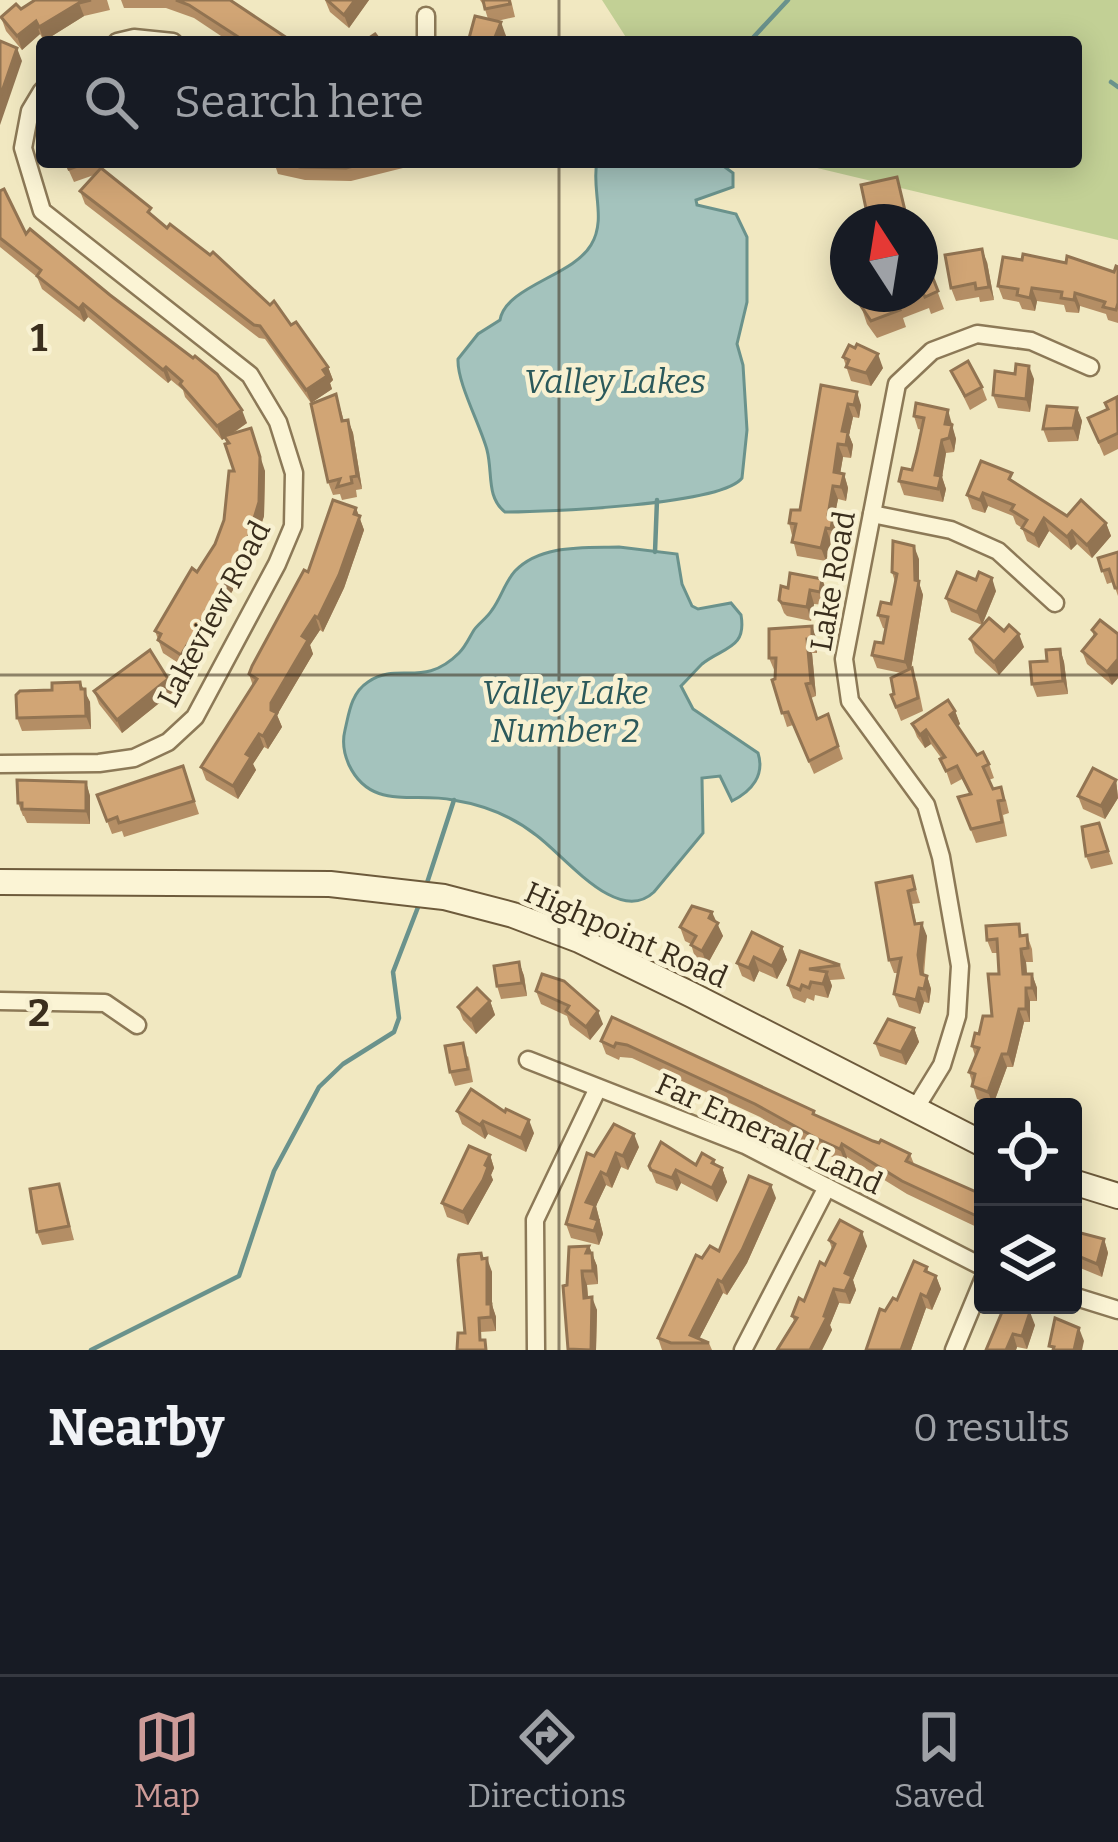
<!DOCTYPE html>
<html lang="en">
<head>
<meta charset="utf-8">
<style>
  :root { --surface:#171b24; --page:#242831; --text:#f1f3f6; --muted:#9ea1a6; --line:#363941; --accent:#cc9b98 }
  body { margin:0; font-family:Bitter,serif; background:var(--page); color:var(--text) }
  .controls { position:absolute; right:36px; bottom:36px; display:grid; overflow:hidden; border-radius:12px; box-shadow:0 6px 30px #0003 }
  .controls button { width:108px; height:108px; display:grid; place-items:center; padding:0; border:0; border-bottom:3px solid var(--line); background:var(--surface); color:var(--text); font:60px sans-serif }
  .compass { position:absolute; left:830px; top:204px; width:108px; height:108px; border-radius:50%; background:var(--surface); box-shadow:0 6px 30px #0003; rotate:348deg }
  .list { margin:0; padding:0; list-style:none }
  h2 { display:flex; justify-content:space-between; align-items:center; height:156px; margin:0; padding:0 48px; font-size:51px }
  h2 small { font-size:39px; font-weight:400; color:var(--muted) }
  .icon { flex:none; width:66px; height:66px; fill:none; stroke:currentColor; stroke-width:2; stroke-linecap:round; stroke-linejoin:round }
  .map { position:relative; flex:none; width:1118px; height:1350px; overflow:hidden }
  .search { position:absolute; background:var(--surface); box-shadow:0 6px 30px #0003; left:36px; right:36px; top:36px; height:132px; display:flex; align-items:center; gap:30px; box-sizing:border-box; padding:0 42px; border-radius:12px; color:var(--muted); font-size:45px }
  .sheet { height:324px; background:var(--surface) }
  nav { display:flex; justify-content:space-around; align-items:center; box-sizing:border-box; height:168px; border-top:3px solid var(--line); background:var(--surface); font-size:33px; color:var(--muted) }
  nav a { display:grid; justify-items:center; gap:6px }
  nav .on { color:var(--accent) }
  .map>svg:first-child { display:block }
</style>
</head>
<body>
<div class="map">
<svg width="1118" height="1350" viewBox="0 0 1118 1350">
  <rect width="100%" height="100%" fill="#f1e8c1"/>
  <path fill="#c2d095" d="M 602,0 L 1118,0 L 1118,240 L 792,162 L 1076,162 L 1076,42 L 629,42 Z"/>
  <g fill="#a4c3bd" stroke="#6a928c" stroke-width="3">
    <path d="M 597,162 L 718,162 L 733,173 L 733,187 L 696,200 L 697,205 L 736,214 L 747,237 L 747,302 L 737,344 L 743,365 L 747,430 L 742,478 C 722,505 546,512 505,512 C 486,497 493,473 487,450 C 480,424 457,383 458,359 L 478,334 L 500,320 C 506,286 573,276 591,245 C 607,219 591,189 597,162 Z"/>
    <path d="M 619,547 L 677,554 L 682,584 L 692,606 L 698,609 L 731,603 L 741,615 C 747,649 723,647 702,664 C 695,671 688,679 681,686 L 693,709 L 758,753 C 765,775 752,791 732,801 L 720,776 L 702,778 L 703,833 L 654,892 C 618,926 566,857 536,835 C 512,816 484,805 453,800 C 414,792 371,811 349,765 C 344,754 342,742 345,730 C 349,713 351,693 368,682 C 399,661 423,689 459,653 C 466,646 469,638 474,630 C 479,623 487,618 492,610 C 501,598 505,582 515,571 C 541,544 585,548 619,547 Z"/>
  </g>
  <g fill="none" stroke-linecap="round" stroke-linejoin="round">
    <g stroke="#6a928c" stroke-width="4.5">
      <path d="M 749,42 L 788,0"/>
      <path d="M 1111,82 L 1118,87"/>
      <path d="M 655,552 L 657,500"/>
      <path d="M 426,886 L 454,800"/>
      <path d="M 91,1350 L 239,1276 L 274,1171 L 319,1087 L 343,1064 L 394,1032 L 399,1018 L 393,972 L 420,902"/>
    </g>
    <defs>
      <g id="street">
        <path d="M 426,16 L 426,42"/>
        <path d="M 117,42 L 134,38 L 173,42"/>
        <path d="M 872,514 L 951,530 L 998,551 L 1055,603"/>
        <path d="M 0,764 L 99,763 L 134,758 L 168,742 L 195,717 L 277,564 L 293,526 L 294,473 L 278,422 L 250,375 L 42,211 L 23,148 L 30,111 L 42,91"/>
        <path d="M 0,1001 L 105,1003 L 137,1025"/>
        <path d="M 528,1060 L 745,1145 L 983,1267"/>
        <path d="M 915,1109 L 942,1065 L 957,1016 L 960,966 L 941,857 L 926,805 L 850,701 L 844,659 L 897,384 L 932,351 L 977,334 L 1031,341 L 1090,367"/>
        <path d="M 1073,1296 L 1118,1310"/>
        <path d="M 536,1350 L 535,1220 L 598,1088"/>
        <path d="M 743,1350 L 827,1187"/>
        <path d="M 954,1350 L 983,1280"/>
      </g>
      <g id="secondary">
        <path d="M 0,882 L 330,884 L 444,897 L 513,915 L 579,940 L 692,995 L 983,1144"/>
        <path d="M 1073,1182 L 1118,1196"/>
      </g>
    </defs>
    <use href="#street" stroke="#8c7957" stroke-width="21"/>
    <use href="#secondary" stroke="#6d5a3b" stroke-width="28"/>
    <use href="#street" stroke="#fbf4d5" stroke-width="16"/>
    <use href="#secondary" stroke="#fbf4d5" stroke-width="24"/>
  </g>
  <g fill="#b48e65">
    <path d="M 35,0 L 107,0 L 110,10 L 84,16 L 44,41 L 40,34 L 22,50 L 6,31 L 1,17 L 21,9 Z"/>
    <path d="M 121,0 L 230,0 L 293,42 L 230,42 L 194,18 L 166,8 L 124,8 Z"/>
    <path d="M 325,0 L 369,0 L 349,28 L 330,12 Z"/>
    <path d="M 480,0 L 511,0 L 515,17 L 497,21 L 506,36 L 503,42 L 468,42 L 488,19 L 484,6 Z"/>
    <path d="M 65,162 L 98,162 L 100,169 L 155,218 L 291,325 L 328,367 L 333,380 L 330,383 L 332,389 L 311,403 L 265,339 L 259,338 L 85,204 L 80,191 L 94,175 L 74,182 Z"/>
    <path d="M 274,162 L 416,162 L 411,166 L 351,181 L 305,180 L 278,174 Z"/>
    <path d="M 897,177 L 909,222 L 870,222 L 861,185 Z"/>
    <path d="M 0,191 L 26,234 L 247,423 L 232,434 L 265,471 L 264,516 L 248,565 L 186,668 L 163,653 L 155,631 L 215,544 L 224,520 L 234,471 L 225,438 L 222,440 L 185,397 L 183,390 L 171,380 L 168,383 L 88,317 L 84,322 L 42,289 L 37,277 L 0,247 Z"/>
    <path d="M 925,258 L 944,309 L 931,314 L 929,308 L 903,318 L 906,327 L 877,338 L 867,324 L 861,306 L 873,299 L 872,294 L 920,294 L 920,260 Z"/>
    <path d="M 987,262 L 994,300 L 980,302 L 979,297 L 956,301 L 951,288 Z"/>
    <path d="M 1118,267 L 1118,323 L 1108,320 L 1106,314 L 1080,306 L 1079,313 L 1066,312 L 1064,305 L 1037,301 L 1035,311 L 1022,309 L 1019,302 L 1003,299 L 998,286 L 1114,272 Z"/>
    <path d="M 843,357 L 883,368 L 871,386 L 851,381 Z"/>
    <path d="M 951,371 L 982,387 L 987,400 L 970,410 Z"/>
    <path d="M 1015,374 L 1034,379 L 1030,412 L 998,408 L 993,395 Z"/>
    <path d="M 821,385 L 861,405 L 859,418 L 853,417 L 849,435 L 853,445 L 851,458 L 843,457 L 840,474 L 844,474 L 848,488 L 846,501 L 838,499 L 834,519 L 838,529 L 836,543 L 831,542 L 826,561 L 797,556 L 789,523 L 800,510 Z"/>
    <path d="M 336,394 L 344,421 L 348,420 L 353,433 L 362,489 L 356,490 L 357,497 L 342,500 L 340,494 L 333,495 L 328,482 Z"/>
    <path d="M 1118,399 L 1118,449 L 1104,456 L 1088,418 L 1108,409 Z"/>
    <path d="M 1077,408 L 1082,421 L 1078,441 L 1048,442 L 1043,429 Z"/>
    <path d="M 914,416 L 953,423 L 952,427 L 956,439 L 954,452 L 946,453 L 942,477 L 946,489 L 943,502 L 904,495 L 899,481 L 912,470 L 922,430 L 918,429 Z"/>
    <path d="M 1016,483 L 1067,516 L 1106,523 L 1111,536 L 1092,558 L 1077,544 L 1071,550 L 1049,531 L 1039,548 L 1027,541 L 1022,528 L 1016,524 L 1013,516 L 988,506 L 985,513 L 972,509 L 967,495 Z"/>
    <path d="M 356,508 L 364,530 L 344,588 L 323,632 L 320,630 L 310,645 L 313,654 L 277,715 L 282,727 L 268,749 L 264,747 L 253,764 L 256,770 L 238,799 L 206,780 L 201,767 L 253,686 L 249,674 L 308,572 Z"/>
    <path d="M 1118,552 L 1118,596 L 1113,582 L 1107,584 L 1098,558 Z"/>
    <path d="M 919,559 L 919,583 L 923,595 L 911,669 L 917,682 L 923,711 L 901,721 L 891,695 L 894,694 L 901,673 L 877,668 L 872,655 L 883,643 L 886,629 L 883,628 L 878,615 L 891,604 L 895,582 L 892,572 Z"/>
    <path d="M 822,579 L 827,592 L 825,605 L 814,604 L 811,621 L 787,616 L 784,613 L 779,600 L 788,588 Z"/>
    <path d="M 976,580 L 996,591 L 982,625 L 951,612 L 946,598 Z"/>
    <path d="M 769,629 L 817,640 L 817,653 L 812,653 L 816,696 L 811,698 L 817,719 L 828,714 L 843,759 L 814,774 L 793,725 L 787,727 L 772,680 L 775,679 L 775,672 L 769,658 Z"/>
    <path d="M 1092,630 L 1118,634 L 1118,678 L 1112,685 L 1087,664 L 1082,651 L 1094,637 Z"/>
    <path d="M 1004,631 L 1024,647 L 999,675 L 975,653 L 970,639 Z"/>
    <path d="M 1060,649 L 1064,662 L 1068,694 L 1037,697 L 1032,684 L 1047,661 Z"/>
    <path d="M 83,689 L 90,702 L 91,729 L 22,731 L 17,718 Z"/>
    <path d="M 94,691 L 173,692 L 122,733 L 99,704 Z"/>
    <path d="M 955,711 L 960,724 L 957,726 L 977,755 L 989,764 L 994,778 L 989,780 L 993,789 L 1006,800 L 1009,813 L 1003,815 L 1007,836 L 976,843 L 958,797 L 970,794 L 962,779 L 951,785 L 942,759 L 931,744 L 925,748 L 917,737 L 912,724 Z"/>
    <path d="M 183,766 L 199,814 L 124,837 L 122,831 L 112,834 L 97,795 Z"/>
    <path d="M 1116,780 L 1118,798 L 1105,819 L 1083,809 L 1078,796 Z"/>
    <path d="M 86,782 L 90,796 L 90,824 L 27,823 L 24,816 L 23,816 L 18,803 Z"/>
    <path d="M 1099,823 L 1113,864 L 1091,869 L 1086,856 Z"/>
    <path d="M 912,876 L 920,903 L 912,904 L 916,923 L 927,936 L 924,975 L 927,976 L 931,989 L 929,1003 L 924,1002 L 920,1014 L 899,1007 L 894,994 L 898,973 L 894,973 L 889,960 Z"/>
    <path d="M 716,922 L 723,936 L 707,965 L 695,958 L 691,944 L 685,941 L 680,927 Z"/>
    <path d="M 1027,935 L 1032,949 L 1033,962 L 1026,962 L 1027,974 L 1032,974 L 1037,988 L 1037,1001 L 1030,1001 L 1030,1022 L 1024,1022 L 1013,1067 L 1007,1067 L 993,1105 L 977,1099 L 969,1072 L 975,1056 L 972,1046 L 992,1016 L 999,974 L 998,953 L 992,953 L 987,940 Z"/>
    <path d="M 782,947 L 787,960 L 777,979 L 759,971 L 754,982 L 742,976 L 737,963 Z"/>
    <path d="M 800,951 L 840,965 L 845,979 L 830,980 L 832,986 L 828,998 L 815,995 L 814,1001 L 807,998 L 805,1003 L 793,998 L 788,985 Z"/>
    <path d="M 519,962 L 524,976 L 527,996 L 501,999 L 497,986 Z"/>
    <path d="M 536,991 L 603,1024 L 590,1040 L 570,1025 L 567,1016 L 541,1004 Z"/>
    <path d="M 490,1001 L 495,1015 L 476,1034 L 463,1020 L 458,1007 Z"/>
    <path d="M 612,1017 L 816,1116 L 873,1141 L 910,1154 L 914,1164 L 983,1195 L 983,1230 L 907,1194 L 847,1157 L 845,1162 L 823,1153 L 760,1117 L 632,1058 L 620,1057 L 619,1060 L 606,1054 L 601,1041 Z"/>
    <path d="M 914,1028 L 919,1042 L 906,1065 L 880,1056 L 875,1043 Z"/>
    <path d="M 468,1056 L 473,1082 L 455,1086 L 450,1072 Z"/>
    <path d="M 457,1111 L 534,1133 L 526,1152 L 488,1134 L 485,1139 L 462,1124 Z"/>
    <path d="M 639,1147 L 628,1170 L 621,1167 L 612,1188 L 606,1185 L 596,1206 L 603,1234 L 599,1245 L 571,1238 L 566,1224 L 594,1156 Z"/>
    <path d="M 490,1155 L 494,1168 L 491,1175 L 493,1180 L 468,1225 L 447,1217 L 442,1203 Z"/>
    <path d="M 714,1160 L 716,1165 L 722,1168 L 727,1182 L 717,1202 L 681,1183 L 677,1191 L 656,1183 L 649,1166 L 696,1165 Z"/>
    <path d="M 59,1184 L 74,1240 L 42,1245 L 37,1232 Z"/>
    <path d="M 776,1198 L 747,1263 L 727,1295 L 723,1293 L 699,1339 L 709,1343 L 712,1350 L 662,1350 L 658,1338 L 702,1258 L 719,1251 Z"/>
    <path d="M 1073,1231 L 1104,1239 L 1108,1253 L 1102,1277 L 1073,1265 Z"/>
    <path d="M 829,1240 L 867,1246 L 853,1280 L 856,1290 L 850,1304 L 839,1303 L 830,1325 L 832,1330 L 822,1350 L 776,1350 L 794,1321 L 792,1316 L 804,1301 L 825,1265 L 832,1249 Z"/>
    <path d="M 589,1246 L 597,1266 L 598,1284 L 587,1285 L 588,1297 L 597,1310 L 596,1350 L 569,1350 L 567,1285 Z"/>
    <path d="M 481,1253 L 492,1272 L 492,1305 L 496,1317 L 496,1331 L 465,1333 Z"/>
    <path d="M 927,1267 L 929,1273 L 936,1276 L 941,1289 L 932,1310 L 926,1308 L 911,1350 L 866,1350 L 885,1311 Z"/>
    <path d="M 1005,1305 L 1035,1325 L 1027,1349 L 1017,1347 L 1016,1350 Z"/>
  </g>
  <g fill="#927452">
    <path d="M 355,0 L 369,0 L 349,28 L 344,15 Z"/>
    <path d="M 79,3 L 84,16 L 44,41 L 39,27 Z"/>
    <path d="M 36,21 L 40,34 L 22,50 L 17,36 Z"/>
    <path d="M 501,22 L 506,36 L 503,42 L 493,42 Z"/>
    <path d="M 17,48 L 22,61 L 0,125 L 0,97 Z"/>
    <path d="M 982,249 L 987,262 L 994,300 L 989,287 Z"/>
    <path d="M 1032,288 L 1037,301 L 1035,311 L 1030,298 Z"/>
    <path d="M 1075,293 L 1080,306 L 1079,313 L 1074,300 Z"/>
    <path d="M 83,304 L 88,317 L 84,322 L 79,309 Z"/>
    <path d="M 878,354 L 883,368 L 871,386 L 866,373 Z"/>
    <path d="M 1029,366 L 1034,379 L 1030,412 L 1026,399 Z"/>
    <path d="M 166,367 L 171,380 L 168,383 L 163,370 Z"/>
    <path d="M 328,367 L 333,380 L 330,383 L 332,389 L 311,403 L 306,390 Z"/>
    <path d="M 857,392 L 861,405 L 859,418 L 854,405 Z"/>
    <path d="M 848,404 L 853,417 L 849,435 L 853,445 L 851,458 L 842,431 Z"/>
    <path d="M 1077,408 L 1082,421 L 1078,441 L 1073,428 Z"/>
    <path d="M 242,410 L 247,423 L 222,440 L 217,426 Z"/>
    <path d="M 948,410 L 956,439 L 954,452 L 945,424 Z"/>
    <path d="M 348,420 L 353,433 L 362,489 L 357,476 Z"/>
    <path d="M 251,428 L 265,471 L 264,516 L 248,565 L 186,668 L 181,655 L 244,551 Z"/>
    <path d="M 942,440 L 946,453 L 942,477 L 946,489 L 943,502 L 935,475 Z"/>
    <path d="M 838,444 L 843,457 L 838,486 L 834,472 Z"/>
    <path d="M 844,474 L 848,488 L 846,501 L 841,487 Z"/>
    <path d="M 833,486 L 838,499 L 834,519 L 838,529 L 836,543 L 828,515 Z"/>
    <path d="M 983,493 L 988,506 L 985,513 L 980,500 Z"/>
    <path d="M 356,508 L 364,530 L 344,588 L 323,632 L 318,618 Z"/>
    <path d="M 1044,518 L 1049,531 L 1039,548 L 1034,535 Z"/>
    <path d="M 1106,523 L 1111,536 L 1092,558 L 1087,545 Z"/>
    <path d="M 826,528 L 831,542 L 826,561 L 821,548 Z"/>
    <path d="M 1072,531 L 1077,544 L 1071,550 L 1067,537 Z"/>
    <path d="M 914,546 L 919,559 L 919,583 L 923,595 L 910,675 L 905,662 L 915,580 Z"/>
    <path d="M 992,578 L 996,591 L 982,625 L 977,612 Z"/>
    <path d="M 822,579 L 827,592 L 825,605 L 820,592 Z"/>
    <path d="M 810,590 L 814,604 L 811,621 L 807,607 Z"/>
    <path d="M 315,616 L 320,630 L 310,645 L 313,654 L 277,715 L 282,727 L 268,749 L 263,736 L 271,710 L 271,703 L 302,636 Z"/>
    <path d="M 812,626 L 817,640 L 817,653 L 812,639 Z"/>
    <path d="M 1019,634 L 1024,647 L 999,675 L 994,662 Z"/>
    <path d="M 807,639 L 812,653 L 816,696 L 811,683 Z"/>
    <path d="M 1060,649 L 1064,662 L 1068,694 L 1063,681 Z"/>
    <path d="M 1118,659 L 1118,678 L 1112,685 L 1107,672 Z"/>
    <path d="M 168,679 L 173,692 L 122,733 L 117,720 Z"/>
    <path d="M 80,682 L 90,702 L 91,729 L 86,716 Z"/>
    <path d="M 955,711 L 960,724 L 955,728 L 950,715 Z"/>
    <path d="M 926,730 L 931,744 L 925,748 L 920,735 Z"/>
    <path d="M 259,734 L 264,747 L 253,764 L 256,770 L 238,799 L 233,786 L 246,754 Z"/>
    <path d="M 1116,780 L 1118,798 L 1105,819 L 1101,806 Z"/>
    <path d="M 86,782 L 90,796 L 90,824 L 86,811 Z"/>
    <path d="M 712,912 L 723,936 L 707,965 L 702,951 L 709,918 Z"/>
    <path d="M 922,923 L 927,936 L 923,968 L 925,984 L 927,976 L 931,989 L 929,1003 L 921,974 L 918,955 Z"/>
    <path d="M 782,947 L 787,960 L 777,979 L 772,966 Z"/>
    <path d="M 1021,949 L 1026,962 L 1028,988 L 1023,974 Z"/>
    <path d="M 754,957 L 759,971 L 754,982 L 749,968 Z"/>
    <path d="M 519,962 L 524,976 L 527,996 L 522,983 Z"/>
    <path d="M 827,972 L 832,986 L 828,998 L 823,984 Z"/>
    <path d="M 1032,974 L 1037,988 L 1037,1001 L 1032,988 Z"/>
    <path d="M 919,988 L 924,1002 L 920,1014 L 916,1000 Z"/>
    <path d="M 1026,988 L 1030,1001 L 1030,1022 L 1026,1009 Z"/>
    <path d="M 490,1001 L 495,1015 L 476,1034 L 471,1020 Z"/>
    <path d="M 1019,1009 L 1024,1022 L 1013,1067 L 1008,1054 Z"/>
    <path d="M 598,1011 L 603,1024 L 590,1040 L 586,1027 Z"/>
    <path d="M 914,1028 L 919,1042 L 906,1065 L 901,1052 Z"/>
    <path d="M 1002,1054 L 1007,1067 L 993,1105 L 988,1092 Z"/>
    <path d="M 529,1120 L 534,1133 L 526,1152 L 521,1138 Z"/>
    <path d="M 483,1121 L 488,1134 L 485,1139 L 480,1125 Z"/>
    <path d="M 634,1134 L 639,1147 L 628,1170 L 623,1156 Z"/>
    <path d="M 842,1144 L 847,1157 L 845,1162 L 840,1149 Z"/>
    <path d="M 616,1153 L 621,1167 L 612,1188 L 607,1175 Z"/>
    <path d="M 490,1155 L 494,1168 L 491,1175 L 493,1180 L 468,1225 L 463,1212 Z"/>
    <path d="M 722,1168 L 727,1182 L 717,1202 L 712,1188 Z"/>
    <path d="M 676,1170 L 681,1183 L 677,1191 L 672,1178 Z"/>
    <path d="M 601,1172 L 606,1185 L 596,1206 L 603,1234 L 599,1245 L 586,1202 Z"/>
    <path d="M 771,1185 L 776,1198 L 747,1263 L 727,1295 L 722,1282 Z"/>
    <path d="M 862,1232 L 867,1246 L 853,1280 L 856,1290 L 850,1304 L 845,1291 L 845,1273 Z"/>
    <path d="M 1104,1239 L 1108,1253 L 1102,1277 L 1097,1264 Z"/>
    <path d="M 589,1246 L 597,1266 L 598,1284 L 586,1253 Z"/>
    <path d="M 487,1258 L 492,1272 L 492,1305 L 496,1317 L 496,1331 L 487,1304 Z"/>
    <path d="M 582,1271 L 587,1285 L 589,1311 L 584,1298 Z"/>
    <path d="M 936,1276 L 941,1289 L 932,1310 L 927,1297 Z"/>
    <path d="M 718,1280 L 723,1293 L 697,1343 L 690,1335 Z"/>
    <path d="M 834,1289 L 839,1303 L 830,1325 L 832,1330 L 822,1350 L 810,1350 Z"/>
    <path d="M 921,1294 L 926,1308 L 911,1350 L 901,1350 Z"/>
    <path d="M 592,1297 L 597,1310 L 596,1350 L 591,1350 Z"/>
    <path d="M 1030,1312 L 1035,1325 L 1027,1349 L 1022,1336 Z"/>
    <path d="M 1079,1328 L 1084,1341 L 1082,1350 L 1074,1350 Z"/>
    <path d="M 1013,1334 L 1017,1347 L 1016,1350 L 1006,1350 Z"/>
  </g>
  <g fill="#d1a575" stroke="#927452" stroke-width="3">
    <path d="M 35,0 L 91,0 L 79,3 L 39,27 L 36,21 L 17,36 L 1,17 L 16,4 L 21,9 Z"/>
    <path d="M 176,0 L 230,0 L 293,42 L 246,42 L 189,5 Z"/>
    <path d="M 327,0 L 355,0 L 344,15 Z"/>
    <path d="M 483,0 L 509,0 L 510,4 L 485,9 Z"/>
    <path d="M 475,16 L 501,22 L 493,42 L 468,42 Z"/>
    <path d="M 375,34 L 381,42 L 363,42 Z"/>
    <path d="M 0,41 L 17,48 L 0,97 Z"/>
    <path d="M 66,162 L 89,162 L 69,169 Z"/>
    <path d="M 278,162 L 369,162 L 346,168 L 300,167 Z"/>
    <path d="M 101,168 L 151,208 L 148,212 L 167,228 L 170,224 L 210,255 L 213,252 L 270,305 L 274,301 L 291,325 L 296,322 L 328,367 L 323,370 L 327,376 L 306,390 L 260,326 L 254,325 L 80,191 Z"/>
    <path d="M 897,177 L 906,215 L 868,218 L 861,185 Z"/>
    <path d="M 4,189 L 26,234 L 30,229 L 110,295 L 193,358 L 195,356 L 217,374 L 242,410 L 217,426 L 180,384 L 182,381 L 166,367 L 163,370 L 83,304 L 79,309 L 37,276 L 41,270 L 0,238 L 0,191 Z"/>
    <path d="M 982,249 L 989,287 L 976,289 L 975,283 L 951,288 L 945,255 Z"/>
    <path d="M 1023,254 L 1066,263 L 1067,256 L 1114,272 L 1116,266 L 1118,267 L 1118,303 L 1116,310 L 1103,307 L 1105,302 L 1075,293 L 1074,300 L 1061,298 L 1062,292 L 1032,288 L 1030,298 L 1017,295 L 1018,289 L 998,286 L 1003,257 L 1022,260 Z"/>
    <path d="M 925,258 L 938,291 L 925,297 L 922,291 L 920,292 L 920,260 Z"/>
    <path d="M 872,294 L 914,294 L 895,301 L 900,310 L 871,321 L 861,306 L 873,299 Z"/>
    <path d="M 857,344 L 878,354 L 866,373 L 846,367 L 849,360 L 843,357 L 849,345 L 855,348 Z"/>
    <path d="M 968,361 L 982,387 L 965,396 L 951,371 Z"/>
    <path d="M 1016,364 L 1029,366 L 1026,399 L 993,395 L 995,371 L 1015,374 Z"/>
    <path d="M 821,385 L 857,392 L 854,405 L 848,404 L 842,431 L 848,432 L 846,445 L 838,444 L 834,472 L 844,474 L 841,487 L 833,486 L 828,515 L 833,516 L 831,529 L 826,528 L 821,548 L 792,542 L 796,524 L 789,523 L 791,510 L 800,510 Z"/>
    <path d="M 336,394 L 342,421 L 348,420 L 357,476 L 351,477 L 352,483 L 337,487 L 340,479 L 328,482 L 311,404 Z"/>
    <path d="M 1117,397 L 1118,433 L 1099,442 L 1088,418 L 1108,409 L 1105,403 Z"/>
    <path d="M 916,403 L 948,410 L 945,424 L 952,425 L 949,438 L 942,440 L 935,475 L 941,476 L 938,489 L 899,481 L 902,468 L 912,470 L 917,451 L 924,418 L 914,416 Z"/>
    <path d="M 1047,406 L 1077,408 L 1073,428 L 1043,429 Z"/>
    <path d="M 251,428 L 260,457 L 259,502 L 244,551 L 181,655 L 158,640 L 161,634 L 155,631 L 192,568 L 197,572 L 215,544 L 224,520 L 229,471 L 234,471 L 225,444 L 229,443 L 224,436 Z"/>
    <path d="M 981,461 L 1012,473 L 1009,479 L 1067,516 L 1081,500 L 1106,523 L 1087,545 L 1072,531 L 1067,537 L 1044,518 L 1034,535 L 1022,528 L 1027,520 L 1011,510 L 1014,505 L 983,493 L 980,500 L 967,495 Z"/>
    <path d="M 333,500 L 356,508 L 354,514 L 360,516 L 339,575 L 318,618 L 315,616 L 302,636 L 308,640 L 271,703 L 271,710 L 277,713 L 263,736 L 259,734 L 246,754 L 251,757 L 233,786 L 201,767 L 257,679 L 249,674 L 252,666 L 304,570 L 308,572 Z"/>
    <path d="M 893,541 L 914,546 L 915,580 L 919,581 L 905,662 L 872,655 L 875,642 L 883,643 L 888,617 L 878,615 L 881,602 L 891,604 L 897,574 L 892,572 Z"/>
    <path d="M 1118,552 L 1118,588 L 1115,588 L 1109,569 L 1102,571 L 1098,558 Z"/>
    <path d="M 957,572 L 976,580 L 979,572 L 992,578 L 977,612 L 946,598 Z"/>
    <path d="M 790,573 L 822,579 L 820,592 L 810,590 L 807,607 L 782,603 L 779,600 L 781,586 L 788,588 Z"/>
    <path d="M 989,618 L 1004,631 L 1009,625 L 1019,634 L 994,662 L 970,639 Z"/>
    <path d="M 1100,620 L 1118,634 L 1118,659 L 1107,672 L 1082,651 L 1096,634 L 1092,630 Z"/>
    <path d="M 812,626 L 812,639 L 807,639 L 811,683 L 806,684 L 817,719 L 828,714 L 838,746 L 809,761 L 788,712 L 782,713 L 772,680 L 775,679 L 776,658 L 769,658 L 769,629 Z"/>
    <path d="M 1060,649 L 1063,681 L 1032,684 L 1030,662 L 1047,661 L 1046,650 Z"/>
    <path d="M 150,650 L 168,679 L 117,720 L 94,691 Z"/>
    <path d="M 912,668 L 918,698 L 896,707 L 891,695 L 894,694 L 891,678 Z"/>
    <path d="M 80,682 L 81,689 L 85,689 L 86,716 L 17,718 L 16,695 L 20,691 L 52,690 L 52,683 Z"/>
    <path d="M 948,700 L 955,711 L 950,715 L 977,755 L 983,752 L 989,764 L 983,767 L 993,789 L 1001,787 L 1004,800 L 998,801 L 1002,822 L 971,829 L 958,797 L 971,794 L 957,766 L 946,771 L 940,759 L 945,757 L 926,730 L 920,735 L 912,724 Z"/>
    <path d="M 183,766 L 194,801 L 119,823 L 117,817 L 107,821 L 97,795 Z"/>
    <path d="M 1093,768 L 1116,780 L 1101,806 L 1078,796 Z"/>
    <path d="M 17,780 L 86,782 L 86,811 L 22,809 L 22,803 L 18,803 Z"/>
    <path d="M 1099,823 L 1108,851 L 1086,856 L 1082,827 Z"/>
    <path d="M 912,876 L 915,889 L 908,891 L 915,924 L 922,923 L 918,955 L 921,974 L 927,976 L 924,989 L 919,988 L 916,1000 L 894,994 L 901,958 L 889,960 L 876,883 Z"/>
    <path d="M 692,906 L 712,912 L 709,918 L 718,923 L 702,951 L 691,945 L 696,936 L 680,927 Z"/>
    <path d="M 1019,924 L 1020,936 L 1027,935 L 1028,948 L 1021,949 L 1023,974 L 1032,974 L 1032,988 L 1026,988 L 1026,1009 L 1019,1009 L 1008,1054 L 1002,1054 L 988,1092 L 972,1086 L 975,1074 L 969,1072 L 979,1048 L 972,1046 L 975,1033 L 979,1034 L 983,1016 L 992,1016 L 988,974 L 999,974 L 997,939 L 987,940 L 986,926 Z"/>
    <path d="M 752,932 L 782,947 L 772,966 L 754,957 L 749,968 L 737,963 Z"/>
    <path d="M 800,951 L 840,965 L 809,969 L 827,972 L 823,984 L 811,982 L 809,988 L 802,985 L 800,990 L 788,985 Z"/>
    <path d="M 519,962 L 522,983 L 497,986 L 494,966 Z"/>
    <path d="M 542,974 L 564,981 L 598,1011 L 586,1027 L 566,1011 L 569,1006 L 536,991 Z"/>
    <path d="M 477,988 L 490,1001 L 471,1020 L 458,1007 Z"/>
    <path d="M 612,1017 L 814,1111 L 813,1114 L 873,1141 L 879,1143 L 881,1140 L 910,1154 L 906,1161 L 983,1195 L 983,1219 L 902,1181 L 842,1144 L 840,1149 L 818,1139 L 755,1104 L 627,1045 L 616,1043 L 614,1047 L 601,1041 Z"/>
    <path d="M 888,1019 L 914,1028 L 901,1052 L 875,1043 Z"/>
    <path d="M 463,1043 L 468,1069 L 450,1072 L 445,1046 Z"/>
    <path d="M 471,1089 L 505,1112 L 506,1109 L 529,1120 L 521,1138 L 483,1121 L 480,1125 L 457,1111 Z"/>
    <path d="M 614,1124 L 634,1134 L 623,1156 L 616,1153 L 607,1175 L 601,1172 L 586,1202 L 595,1205 L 591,1218 L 598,1220 L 594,1231 L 566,1224 L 587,1153 L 594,1156 Z"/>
    <path d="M 661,1142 L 696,1165 L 702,1153 L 714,1160 L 712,1163 L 722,1168 L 712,1188 L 676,1170 L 672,1178 L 651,1170 L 649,1166 Z"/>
    <path d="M 469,1146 L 490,1155 L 485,1165 L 488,1167 L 483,1180 L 463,1212 L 442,1203 Z"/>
    <path d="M 749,1176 L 771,1185 L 742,1250 L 722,1282 L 718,1280 L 690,1335 L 709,1343 L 671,1343 L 658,1338 L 696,1255 L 702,1258 L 710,1246 L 719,1251 Z"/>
    <path d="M 59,1184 L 69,1226 L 37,1232 L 30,1189 Z"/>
    <path d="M 840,1220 L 862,1232 L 845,1273 L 852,1276 L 845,1291 L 834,1289 L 824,1316 L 827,1317 L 810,1350 L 777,1350 L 797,1318 L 792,1316 L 799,1298 L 804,1301 L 820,1262 L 825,1265 L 835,1244 L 829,1240 Z"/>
    <path d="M 1073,1231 L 1104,1239 L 1097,1264 L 1073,1254 Z"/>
    <path d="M 589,1246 L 586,1253 L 592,1253 L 593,1271 L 582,1271 L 584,1298 L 592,1297 L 591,1350 L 568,1349 L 563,1286 L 567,1285 L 569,1247 Z"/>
    <path d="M 481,1253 L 482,1259 L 487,1258 L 487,1304 L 491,1304 L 491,1317 L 479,1318 L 480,1340 L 485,1340 L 486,1350 L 457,1350 L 458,1333 L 465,1333 L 458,1260 L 459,1255 Z"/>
    <path d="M 914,1261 L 927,1267 L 925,1271 L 936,1276 L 927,1297 L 921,1294 L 901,1350 L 866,1350 L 880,1309 L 885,1311 L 893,1298 L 897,1300 Z"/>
    <path d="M 1005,1305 L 1012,1305 L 1030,1312 L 1022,1336 L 1013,1334 L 1006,1350 L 986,1350 Z"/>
    <path d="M 1055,1318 L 1079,1328 L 1074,1350 L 1053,1350 L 1054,1347 L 1049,1346 Z"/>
  </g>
  <path fill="none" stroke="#3a2e1d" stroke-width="3" stroke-opacity="0.55" d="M 559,0 L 559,42M 559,162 L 559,1350M 0,675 L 1118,675"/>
  <g text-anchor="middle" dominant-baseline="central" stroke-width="9" stroke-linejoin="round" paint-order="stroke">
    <g font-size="30" fill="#3a2e1d" stroke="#f8f1d2">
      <text transform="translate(833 581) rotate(-80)">Lake Road</text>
      <text transform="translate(214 614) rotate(-62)">Lakeview Road</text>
      <text transform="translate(626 935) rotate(24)">Highpoint Road</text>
      <text transform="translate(769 1134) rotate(25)">Far Emerald Land</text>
    </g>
    <g font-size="33" font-style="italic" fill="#2b595b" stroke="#f8f1d2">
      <text x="615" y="382">Valley Lakes</text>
      <text x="565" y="693">Valley Lake<tspan x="565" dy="38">Number 2</tspan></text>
    </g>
  </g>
  <g font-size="39" text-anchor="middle" font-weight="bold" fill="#3a2e1d" stroke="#f8f1d2" stroke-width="9" stroke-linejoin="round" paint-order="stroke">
    <text x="39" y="351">1</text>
    <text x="39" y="1026">2</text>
  </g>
</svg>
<div class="controls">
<button><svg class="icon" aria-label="locate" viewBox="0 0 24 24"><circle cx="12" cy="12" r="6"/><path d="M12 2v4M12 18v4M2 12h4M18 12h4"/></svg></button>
<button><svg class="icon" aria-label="layers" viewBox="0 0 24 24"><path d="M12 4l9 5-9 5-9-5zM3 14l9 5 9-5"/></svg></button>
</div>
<svg class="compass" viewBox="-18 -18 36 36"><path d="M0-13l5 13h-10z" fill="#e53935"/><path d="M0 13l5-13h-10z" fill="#9ea1a6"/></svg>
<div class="search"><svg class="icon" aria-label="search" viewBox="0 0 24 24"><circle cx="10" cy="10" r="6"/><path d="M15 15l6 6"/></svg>Search here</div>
</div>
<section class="sheet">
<h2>Nearby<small>0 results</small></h2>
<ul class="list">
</ul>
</section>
<nav>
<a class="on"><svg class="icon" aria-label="map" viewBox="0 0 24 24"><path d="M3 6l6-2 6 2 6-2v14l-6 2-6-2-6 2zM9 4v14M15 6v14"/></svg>Map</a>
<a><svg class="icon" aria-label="directions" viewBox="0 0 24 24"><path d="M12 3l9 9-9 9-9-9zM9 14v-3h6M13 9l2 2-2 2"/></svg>Directions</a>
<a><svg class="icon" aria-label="saved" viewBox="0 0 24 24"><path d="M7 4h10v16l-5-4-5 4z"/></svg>Saved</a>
</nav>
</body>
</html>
